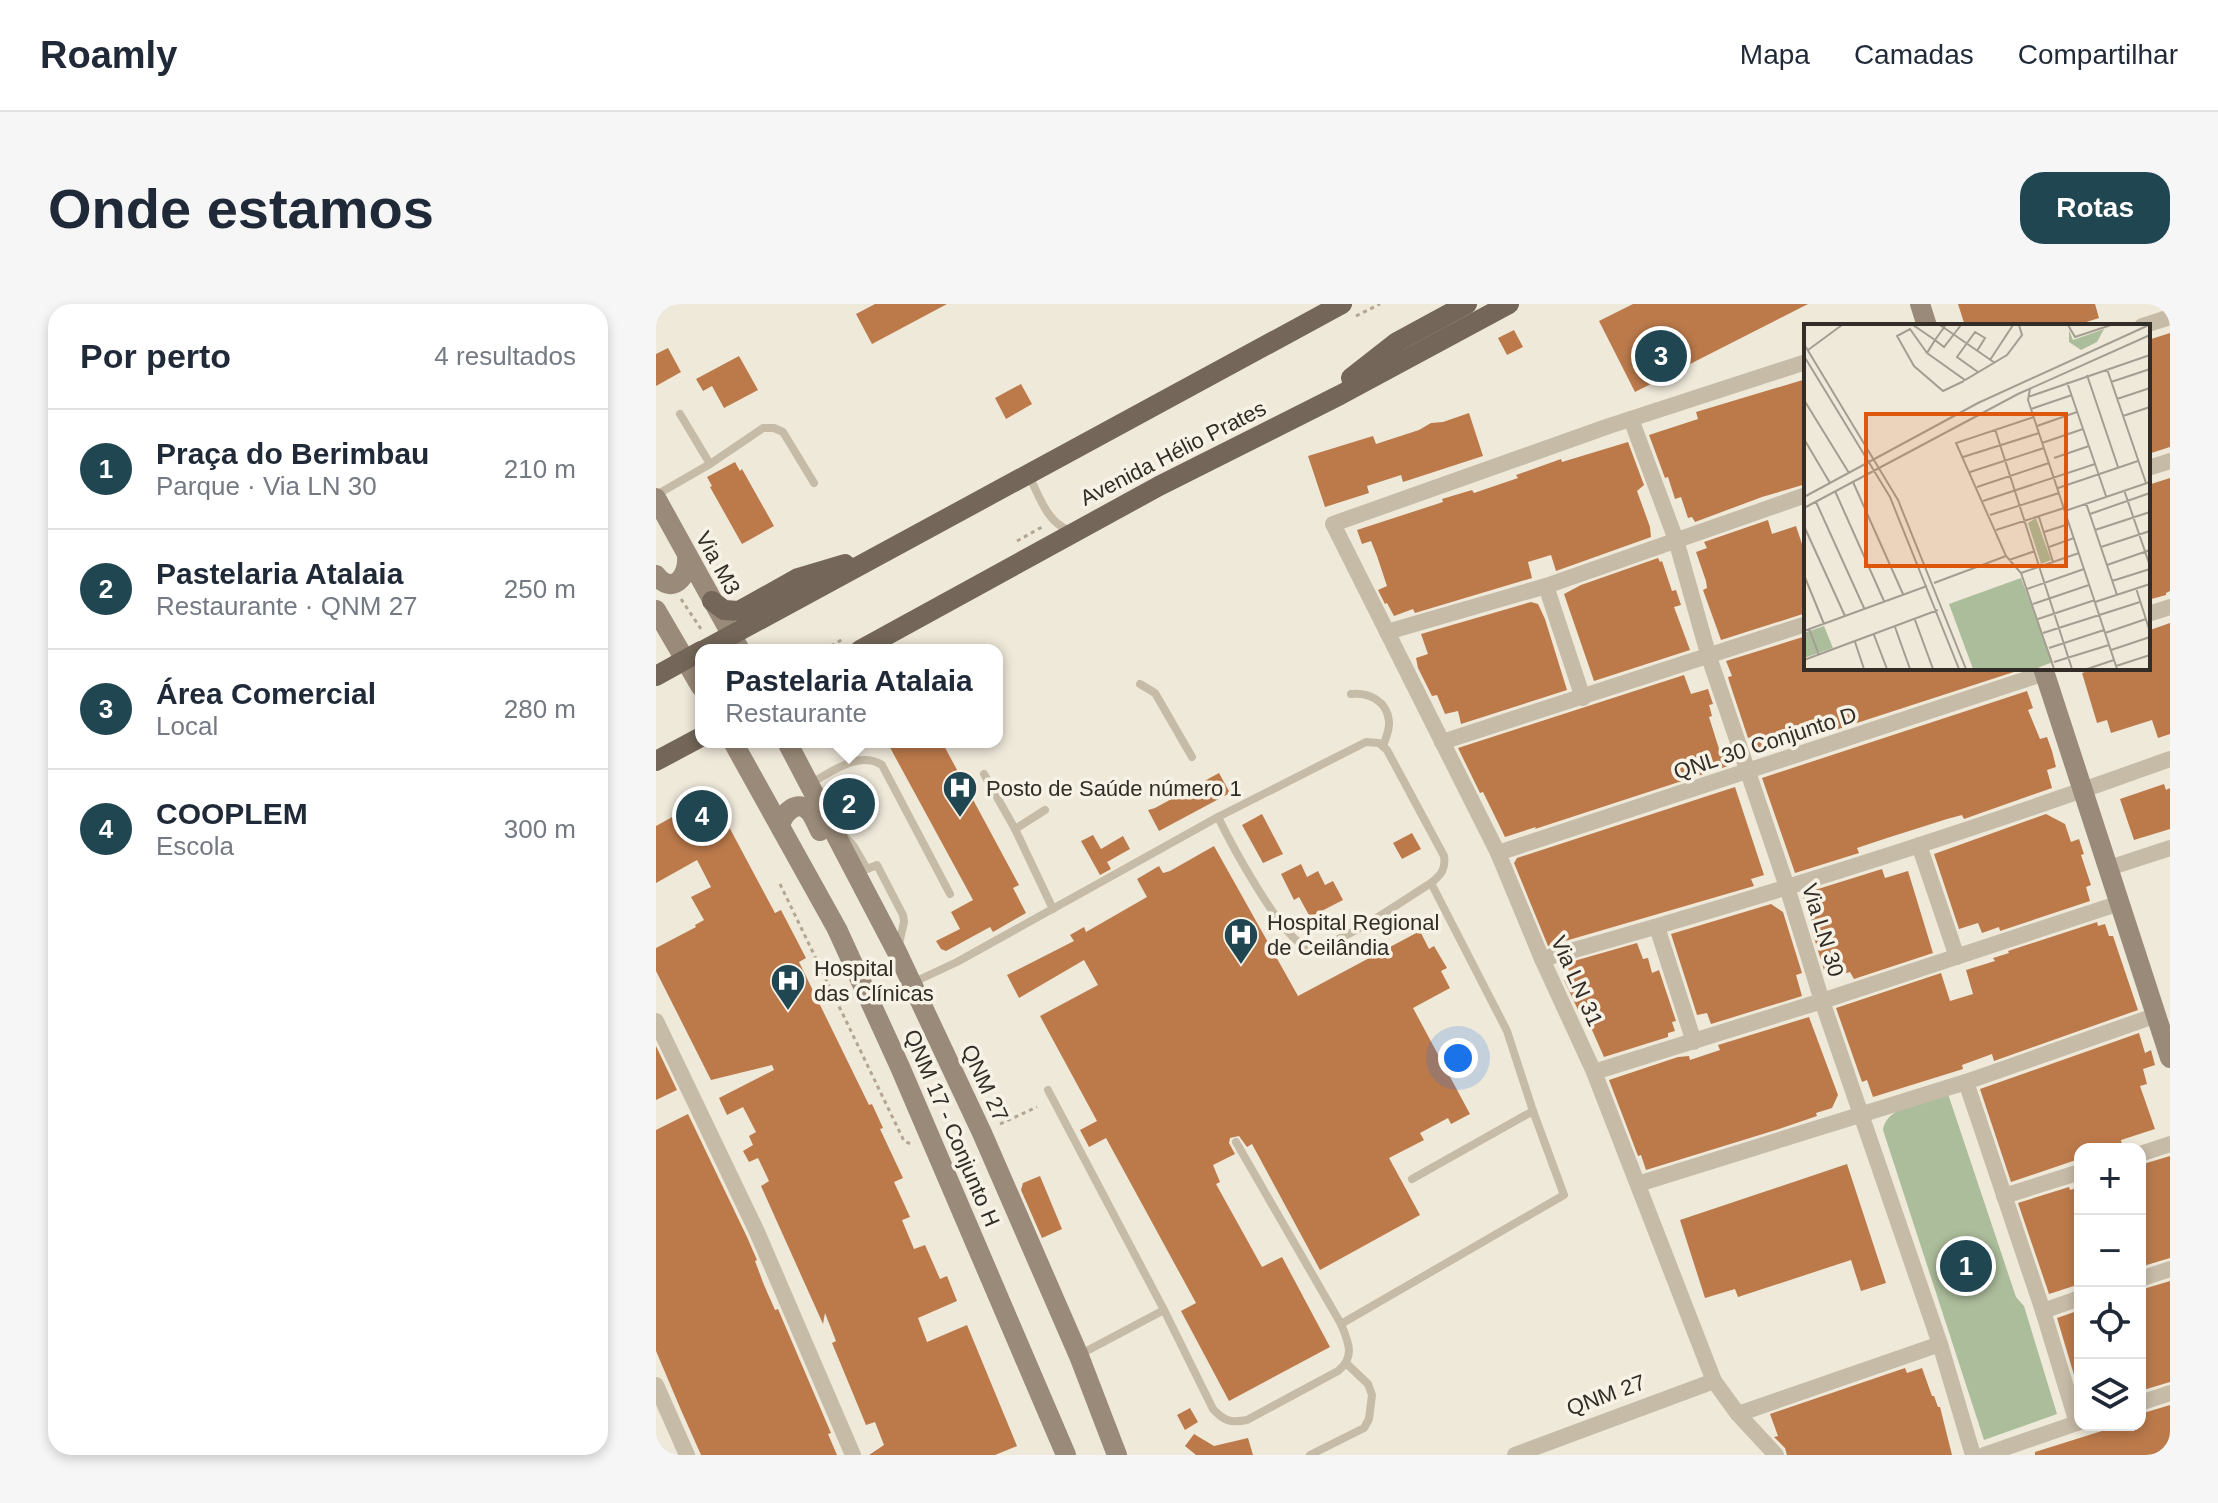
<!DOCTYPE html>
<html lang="pt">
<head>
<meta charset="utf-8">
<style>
  :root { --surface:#fff; --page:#f6f6f7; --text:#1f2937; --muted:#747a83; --line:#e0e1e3; --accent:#204651 }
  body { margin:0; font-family:Helvetica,sans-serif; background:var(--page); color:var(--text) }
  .controls { position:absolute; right:24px; bottom:24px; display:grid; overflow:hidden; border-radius:16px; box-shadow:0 4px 12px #0003 }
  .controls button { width:72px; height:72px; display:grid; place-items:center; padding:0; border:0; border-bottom:2px solid var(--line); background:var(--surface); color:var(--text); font:40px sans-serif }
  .you { position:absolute; left:802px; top:754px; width:28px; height:28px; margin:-20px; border:6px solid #fff; border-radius:50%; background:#1a73e8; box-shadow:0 0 0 12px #1a73e833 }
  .badge { display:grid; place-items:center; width:52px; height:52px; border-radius:50%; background:var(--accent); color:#fff; font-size:26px; font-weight:700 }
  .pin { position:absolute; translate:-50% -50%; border:4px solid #fff; box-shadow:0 2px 8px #0006 }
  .popup { position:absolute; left:39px; top:340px; width:308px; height:104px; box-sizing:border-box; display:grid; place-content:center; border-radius:16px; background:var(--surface); filter:drop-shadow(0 2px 6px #0005); font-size:26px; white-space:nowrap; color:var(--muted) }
  .popup b { font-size:30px; color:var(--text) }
  .popup::after { content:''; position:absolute; left:50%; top:100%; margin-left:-16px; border:16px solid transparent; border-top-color:var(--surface) }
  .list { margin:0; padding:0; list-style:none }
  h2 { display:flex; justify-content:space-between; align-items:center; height:104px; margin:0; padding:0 32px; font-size:34px }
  h2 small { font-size:26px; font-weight:400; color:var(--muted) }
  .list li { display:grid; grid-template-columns:52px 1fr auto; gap:24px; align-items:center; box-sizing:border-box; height:120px; padding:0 32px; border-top:2px solid var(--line) }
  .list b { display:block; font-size:30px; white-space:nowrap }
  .list p { margin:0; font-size:26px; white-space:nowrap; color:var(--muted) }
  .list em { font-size:26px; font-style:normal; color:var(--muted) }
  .icon { flex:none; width:44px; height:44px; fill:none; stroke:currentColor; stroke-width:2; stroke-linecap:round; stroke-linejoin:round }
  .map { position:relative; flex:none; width:1514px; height:1151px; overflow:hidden; border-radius:24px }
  header { display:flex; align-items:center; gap:48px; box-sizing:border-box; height:112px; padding:0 40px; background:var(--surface); border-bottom:2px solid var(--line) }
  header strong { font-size:38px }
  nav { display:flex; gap:44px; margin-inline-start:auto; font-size:28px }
  .intro { display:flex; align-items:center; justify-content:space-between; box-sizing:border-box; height:192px; padding:0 48px }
  h1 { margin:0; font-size:56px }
  .button { padding:20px 36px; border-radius:24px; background:var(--accent); color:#fff; font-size:28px; font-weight:700 }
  main { display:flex; gap:48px; padding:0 48px }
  aside { flex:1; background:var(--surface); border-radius:24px; box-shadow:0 4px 12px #0003 }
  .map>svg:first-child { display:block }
</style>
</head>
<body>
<header>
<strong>Roamly</strong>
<nav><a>Mapa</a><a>Camadas</a><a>Compartilhar</a></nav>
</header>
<div class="intro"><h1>Onde estamos</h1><a class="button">Rotas</a></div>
<main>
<aside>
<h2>Por perto<small>4 resultados</small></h2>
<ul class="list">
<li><span class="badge">1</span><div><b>Praça do Berimbau</b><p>Parque · Via LN 30</p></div><em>210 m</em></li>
<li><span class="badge">2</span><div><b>Pastelaria Atalaia</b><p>Restaurante · QNM 27</p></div><em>250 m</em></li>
<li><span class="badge">3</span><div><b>Área Comercial</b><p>Local</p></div><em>280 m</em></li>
<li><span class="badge">4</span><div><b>COOPLEM</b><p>Escola</p></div><em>300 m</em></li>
</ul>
</aside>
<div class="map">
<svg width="1514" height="1151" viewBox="0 0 1514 1151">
  <rect width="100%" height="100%" fill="#efe9da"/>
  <path fill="#acbd9b" d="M 1292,790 L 1360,993 L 1368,1002 L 1401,1110 L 1328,1136 L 1227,826 C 1230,802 1272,796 1292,790 Z"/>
  <g fill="#bc7a4b">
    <path d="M 219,0 L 291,0 L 216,40 L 200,10 Z"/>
    <path d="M 977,0 L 1152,0 L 979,88 L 943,17 Z"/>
    <path d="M 1302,0 L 1439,0 L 1443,14 L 1418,22 L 1309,22 Z"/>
    <path d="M 858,26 L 867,43 L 851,51 L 842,34 Z"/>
    <path d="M 1514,29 L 1514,143 L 1492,150 L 1492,36 Z"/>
    <path d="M 12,44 L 25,68 L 0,82 L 0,50 Z"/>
    <path d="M 83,52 L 102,86 L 68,104 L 56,82 L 47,87 L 40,75 Z"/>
    <path d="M 1150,75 L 1150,180 L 1106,193 L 1039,218 L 1036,213 L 1032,214 L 1025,193 L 1019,195 L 1012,173 L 1009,174 L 993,131 L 1042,115 L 1040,108 Z"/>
    <path d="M 365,80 L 376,100 L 350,115 L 339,94 Z"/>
    <path d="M 813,109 L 827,152 L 747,178 L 745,171 L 711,182 L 713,189 L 669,203 L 652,152 L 717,132 L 720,140 L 763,126 L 775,119 L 787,118 Z"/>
    <path d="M 972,138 L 988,181 L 981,187 L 994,223 L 995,233 L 900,267 L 895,251 L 872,258 L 876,274 L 759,309 L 757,305 L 738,312 L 731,299 L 729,300 L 722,286 L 731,282 L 721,252 L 715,237 L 706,240 L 701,226 L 787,198 L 786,195 L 816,186 L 818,189 L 862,174 L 860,171 L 905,155 L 906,158 Z"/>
    <path d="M 79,158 L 84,167 L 86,165 L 118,222 L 86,240 L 54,183 L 56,182 L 51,173 Z"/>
    <path d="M 1514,174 L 1514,287 L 1510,289 L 1510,291 L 1492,296 L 1492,181 Z"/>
    <path d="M 1112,216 L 1116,230 L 1140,222 L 1150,252 L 1150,309 L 1065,336 L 1047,286 L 1051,284 L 1050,277 L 1040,248 L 1051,244 L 1048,238 Z"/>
    <path d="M 1002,254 L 1004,258 L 1006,257 L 1016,287 L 1020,286 L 1025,301 L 1018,303 L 1034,346 L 938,377 L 908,290 L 925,281 Z"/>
    <path d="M 875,298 L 882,300 L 889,315 L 911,386 L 805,420 L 802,407 L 789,410 L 781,391 L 776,392 L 762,364 L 760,354 L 772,350 L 765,330 Z"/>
    <path d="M 1514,319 L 1514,430 L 1502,434 L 1496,416 L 1455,429 L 1451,416 L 1441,419 L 1426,369 L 1441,364 L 1492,364 L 1494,326 Z"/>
    <path d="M 1150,332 L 1150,364 L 1364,364 L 1364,366 L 1130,442 L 1133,439 L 1100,450 L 1095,433 L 1092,434 L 1073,377 L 1072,373 L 1076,372 L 1070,357 Z"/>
    <path d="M 1028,371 L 1035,390 L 1052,385 L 1057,400 L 1053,401 L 1056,412 L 1053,413 L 1064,448 L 1071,445 L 1075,458 L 1072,460 L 1072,462 L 879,525 L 880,523 L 849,533 L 827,488 L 824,489 L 802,444 Z"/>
    <path d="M 1371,387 L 1377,404 L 1372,406 L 1384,435 L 1391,433 L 1396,447 L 1400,463 L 1391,466 L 1396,484 L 1308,515 L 1306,511 L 1291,515 L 1231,534 L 1201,544 L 1203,549 L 1139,569 L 1106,474 Z"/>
    <path d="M 231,438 L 286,438 L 363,581 L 357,584 L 370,609 L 337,628 L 334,623 L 290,647 L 285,645 L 280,637 L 304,625 L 295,608 L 317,596 Z"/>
    <path d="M 563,469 L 574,489 L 503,527 L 492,506 L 499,504 Z"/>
    <path d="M 1508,480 L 1510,486 L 1514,484 L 1514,525 L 1478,536 L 1464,495 Z"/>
    <path d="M 190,481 L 193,486 L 200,482 L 211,503 L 210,510 L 190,520 L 173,490 Z"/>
    <path d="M 1079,483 L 1108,571 L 1095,575 L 1098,582 L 892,642 L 858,559 L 861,554 Z"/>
    <path d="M 56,491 L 119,609 L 125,606 L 150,654 L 143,658 L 213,801 L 216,800 L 227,824 L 224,825 L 247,874 L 238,878 L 254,913 L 246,916 L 258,945 L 269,941 L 284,975 L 291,972 L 301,997 L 262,1014 L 271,1038 L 311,1021 L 361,1142 L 339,1151 L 213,1151 L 228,1141 L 219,1118 L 210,1121 L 176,1039 L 180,1037 L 169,1009 L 167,1020 L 105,882 L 113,877 L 102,854 L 93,858 L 87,847 L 97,841 L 93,832 L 100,828 L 87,803 L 71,811 L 63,794 L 118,766 L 116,761 L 55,776 L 0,667 L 0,644 L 40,623 L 39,621 L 48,616 L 35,593 L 55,583 L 41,556 L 0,579 L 0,522 Z"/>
    <path d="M 606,510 L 627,550 L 607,559 L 586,521 Z"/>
    <path d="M 1390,510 L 1409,520 L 1415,538 L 1423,535 L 1428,550 L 1425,551 L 1435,581 L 1430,583 L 1434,597 L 1344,627 L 1343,623 L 1326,629 L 1322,619 L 1303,625 L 1278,550 Z"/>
    <path d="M 756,529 L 765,545 L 746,555 L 737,539 Z"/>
    <path d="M 437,531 L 445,545 L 467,532 L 474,545 L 451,558 L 455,565 L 444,571 L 425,537 Z"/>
    <path d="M 558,542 L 642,692 L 764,627 L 773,645 L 778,642 L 791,664 L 785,667 L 794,684 L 757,704 L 814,810 L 795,820 L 792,814 L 764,829 L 768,836 L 733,854 L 764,911 L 664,966 L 596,840 L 591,843 L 583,832 L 574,834 L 573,839 L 579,850 L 557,861 L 564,878 L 560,880 L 606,963 L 626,953 L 674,1043 L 573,1097 L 525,1007 L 540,999 L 450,834 L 433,843 L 424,826 L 441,817 L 384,712 L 442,681 L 428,656 L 363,694 L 351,671 L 418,637 L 414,631 L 428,623 L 430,628 L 491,593 L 481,575 L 503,562 L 507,569 L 514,567 Z"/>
    <path d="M 645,560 L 651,573 L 662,567 L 669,581 L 677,577 L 687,596 L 654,613 L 643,593 L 638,596 L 625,570 Z"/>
    <path d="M 1226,565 L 1229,574 L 1252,567 L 1277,649 L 1198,675 L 1194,668 L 1183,671 L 1168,666 L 1156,627 L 1160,629 L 1146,590 Z"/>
    <path d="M 1115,600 L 1127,608 L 1146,669 L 1140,671 L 1146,692 L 1055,720 L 1051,709 L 1041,711 L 1015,630 Z"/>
    <path d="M 1441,618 L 1442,622 L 1449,620 L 1453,632 L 1457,632 L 1482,706 L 1338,757 L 1336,750 L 1306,761 L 1307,765 L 1217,793 L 1211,776 L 1206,778 L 1180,704 L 1285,669 L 1294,697 L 1317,690 L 1310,666 L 1339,657 L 1337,654 L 1353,649 L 1352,647 Z"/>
    <path d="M 981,639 L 987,655 L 992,654 L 996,669 L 1003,666 L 1020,717 L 1016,718 L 1019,727 L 1012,729 L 1012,733 L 948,753 L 928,708 L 924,710 L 908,676 L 914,672 L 911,659 Z"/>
    <path d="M 1153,713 L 1182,791 L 1176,804 L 1160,809 L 1161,812 L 1123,825 L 990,866 L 985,851 L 982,852 L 953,776 L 1022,753 L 1033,752 L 1034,756 L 1064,746 L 1062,741 Z"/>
    <path d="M 1483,729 L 1489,749 L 1495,746 L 1499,761 L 1487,765 L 1491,780 L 1484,782 L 1499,825 L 1465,836 L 1466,841 L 1453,845 L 1424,845 L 1424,849 L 1419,851 L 1420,856 L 1355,878 L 1324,785 Z"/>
    <path d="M 0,742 L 21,786 L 0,796 Z"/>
    <path d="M 32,810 L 91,933 L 101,956 L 99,957 L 108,981 L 119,1006 L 122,1005 L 175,1129 L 172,1130 L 181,1151 L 45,1151 L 25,1106 L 0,1047 L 0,826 Z"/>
    <path d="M 1514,852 L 1514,954 L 1484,963 L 1484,861 Z"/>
    <path d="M 1191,860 L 1230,979 L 1205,987 L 1195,956 L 1082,993 L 1079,985 L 1049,994 L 1024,916 Z"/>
    <path d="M 384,872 L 406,925 L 386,934 L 365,886 L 367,879 Z"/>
    <path d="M 1413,883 L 1414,886 L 1424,883 L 1424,980 L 1393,990 L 1362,899 Z"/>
    <path d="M 1514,977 L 1514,1078 L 1484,1087 L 1484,986 Z"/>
    <path d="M 1424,1006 L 1424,1091 L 1401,1014 Z"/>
    <path d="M 1249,1064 L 1251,1069 L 1266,1064 L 1276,1092 L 1278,1092 L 1282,1103 L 1284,1103 L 1296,1151 L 1131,1151 L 1129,1144 L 1118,1133 L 1122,1132 L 1114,1110 Z"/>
    <path d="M 1514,1101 L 1514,1151 L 1379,1151 L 1379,1148 L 1465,1121 L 1484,1121 L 1484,1110 Z"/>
    <path d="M 534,1104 L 542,1118 L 529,1126 L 521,1111 Z"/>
    <path d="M 538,1130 L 558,1142 L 592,1134 L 597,1151 L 540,1151 L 529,1142 Z"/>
  </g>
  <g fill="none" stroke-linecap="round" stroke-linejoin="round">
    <g stroke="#b2a592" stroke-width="3" stroke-dasharray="4 4" stroke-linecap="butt">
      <path d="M 700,12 L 724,0"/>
      <path d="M 361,237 L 386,223"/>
      <path d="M 25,295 L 45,325"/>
      <path d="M 168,346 L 187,335"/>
      <path d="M 124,580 L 248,837 L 257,841"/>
      <path d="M 344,820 L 381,803"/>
    </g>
    <g stroke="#c6bba7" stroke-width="8">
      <path d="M 54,160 L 107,124 L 118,124 L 127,128 L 158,179"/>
      <path d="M 373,172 C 383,191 391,219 413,226"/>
      <path d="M 0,191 L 54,160 L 24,110"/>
      <path d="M 484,380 L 499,389 L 536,453"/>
      <path d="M 695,390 C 713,388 731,397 733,417 C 734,425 730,434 727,442"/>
      <path d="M 710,438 L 723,439 L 731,446 L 788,552 C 790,565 785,571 775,579 C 752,593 684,641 661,642 C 657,643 653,643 649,642 C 625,633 574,538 562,513 Z"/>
      <path d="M 328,470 L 359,525 L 397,605"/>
      <path d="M 153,480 C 175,469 202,446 226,461 L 294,590"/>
      <path d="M 359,525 L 389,506"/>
      <path d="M 187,531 L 197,541 L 211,565 L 221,561 L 247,611 L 248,618 L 242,644"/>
      <path d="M 256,679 L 301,658 L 562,513"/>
      <path d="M 392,786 L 508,1006"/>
      <path d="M 756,875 L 877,807"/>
      <path d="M 685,1020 L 908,891 L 877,807 L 851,727 L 775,579"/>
      <path d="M 423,1051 L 508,1006 L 557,1105 C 568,1117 574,1119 591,1116 L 682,1067 C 700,1053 692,1037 685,1020 L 580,838"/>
      <path d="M 654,1151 L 708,1124 L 713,1115 L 716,1091 L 712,1080 L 691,1060"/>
    </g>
    <g stroke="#c6bba7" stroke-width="16">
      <path d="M 1486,22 L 1514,13"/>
      <path d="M 975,115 L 1020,236 L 1053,353 L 1131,583 L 1166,697 L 1284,1040 L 1317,1151"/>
      <path d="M 1492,164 L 1514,157"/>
      <path d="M 890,282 L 927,394"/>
      <path d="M 1492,310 L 1514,303"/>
      <path d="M 731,328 L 890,282 L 1150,191"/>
      <path d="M 786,438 L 1150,320"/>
      <path d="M 1263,541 L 1301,653"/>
      <path d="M 842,549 L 1389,369"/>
      <path d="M 1453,564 L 1514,544"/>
      <path d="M 1001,623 L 1038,738"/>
      <path d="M 886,655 C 1098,596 1307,530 1514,455"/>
      <path d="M 0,717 L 101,928 L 197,1151"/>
      <path d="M 938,768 L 1166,697 L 1464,599"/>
      <path d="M 1310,778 L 1387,1007 L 1421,1119"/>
      <path d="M 1484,850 L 1514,840"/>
      <path d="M 982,880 L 1310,778 L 1501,711"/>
      <path d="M 1348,892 L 1424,868"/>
      <path d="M 1484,975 L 1514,965"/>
      <path d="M 1387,1007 L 1424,994"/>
      <path d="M 0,1081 L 31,1151"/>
      <path d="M 1484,1099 L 1514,1089"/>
      <path d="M 1082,1110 L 1284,1040"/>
      <path d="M 859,1151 L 1058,1077"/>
      <path d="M 1120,1151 L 1082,1110 L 1058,1077 L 938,768 L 886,655 L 842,549 L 677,220 L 953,122 L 1150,58"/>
      <path d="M 1328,1151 L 1424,1118"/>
    </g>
    <g stroke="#998a79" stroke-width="20">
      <path d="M 1264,0 L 1271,22"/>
      <path d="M 0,194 L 84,346"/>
      <path d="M 0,271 C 16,292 33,273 31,252"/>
      <path d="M 0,306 L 45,383"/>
      <path d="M 1387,364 L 1514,754"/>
      <path d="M 77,438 L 181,625 L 244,763 L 410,1151"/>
      <path d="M 131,438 L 241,648 L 326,829 L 423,1052 L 461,1151"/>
      <path d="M 124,521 C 128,508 142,494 154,508 C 158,513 161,521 164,527"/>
    </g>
    <g stroke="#746759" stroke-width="20">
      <path d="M 695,74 L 741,38 L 811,0"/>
      <path d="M 56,297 L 68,306 L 83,307 L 142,274 L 189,260"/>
      <path d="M 48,346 L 686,0"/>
      <path d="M 204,346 L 503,182 L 684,91 L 853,0"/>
      <path d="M 0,372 L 45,347"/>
      <path d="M 0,457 L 45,433"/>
    </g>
  </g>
  <defs>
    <symbol id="hospital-pin" viewBox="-11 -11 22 30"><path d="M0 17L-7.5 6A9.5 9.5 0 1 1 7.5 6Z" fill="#204651" stroke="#f7f2e6"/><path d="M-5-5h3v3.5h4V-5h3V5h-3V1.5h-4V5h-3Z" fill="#fff"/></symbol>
  </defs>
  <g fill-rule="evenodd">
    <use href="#hospital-pin" x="284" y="464" width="40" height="54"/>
    <use href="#hospital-pin" x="565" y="611" width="40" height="54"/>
    <use href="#hospital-pin" x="112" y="657" width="40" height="54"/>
  </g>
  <g text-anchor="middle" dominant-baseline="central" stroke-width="7" stroke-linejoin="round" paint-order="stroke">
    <g font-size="22" fill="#332d27" stroke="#f7f2e6">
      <text transform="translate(517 149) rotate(-27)">Avenida Hélio Prates</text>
      <text transform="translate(62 259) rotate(61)">Via M3</text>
      <text transform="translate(1109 439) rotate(-18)">QNL 30 Conjunto D</text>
      <text transform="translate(1167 626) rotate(73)">Via LN 30</text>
      <text transform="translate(921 677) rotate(66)">Via LN 31</text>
      <text transform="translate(329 779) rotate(65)">QNM 27</text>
      <text transform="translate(296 824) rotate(67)">QNM 17 - Conjunto H</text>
      <text transform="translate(950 1091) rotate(-20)">QNM 27</text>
    </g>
    <g font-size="22" fill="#332d27" stroke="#f7f2e6" text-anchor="start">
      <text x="330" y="484">Posto de Saúde número 1</text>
      <text x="611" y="618">Hospital Regional<tspan x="611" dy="25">de Ceilândia</tspan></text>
      <text x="158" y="664">Hospital<tspan x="158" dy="25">das Clínicas</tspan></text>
    </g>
  </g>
  <g transform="translate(1148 20)">
    <rect width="346" height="346" fill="#efe9da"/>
    <path d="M 300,5 L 293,18 L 277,26 L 265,18 L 265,6 L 269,16 ZM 232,194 L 247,236 L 237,240 L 224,199 ZM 217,254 L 249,338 L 231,345 L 169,345 L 145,280 ZM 20,302 L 29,324 L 0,334 L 0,309 Z" fill="#acbd9b"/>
    <path fill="none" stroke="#a49e92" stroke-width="2" d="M 109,1 L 131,16 L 123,29 L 161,56 L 203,31 L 218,11 L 215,1M 136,1 L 191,39M 264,1 L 271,13 L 307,1M 141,2 L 131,16 L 140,23 L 157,1M 0,20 L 94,176 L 162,345M 4,26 L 38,1M 173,27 L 181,14 L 171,8 L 153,33 L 174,48M 123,29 L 106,5 L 93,12 L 110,42 L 139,67 L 160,57M 0,32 L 86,173 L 155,345M 186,36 L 209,1M 303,45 L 342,159M 283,51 L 314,143M 263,58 L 302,172M 307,58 L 346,45M 226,65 L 224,76 L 313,345M 224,73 L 346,31M 313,75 L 346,64M 0,76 L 45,149M 227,85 L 268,71M 319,92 L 346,83M 230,93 L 152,119 L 202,232 L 217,249 L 250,345M 233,102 L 273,88M 191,105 L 268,345M 0,115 L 26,159M 238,119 L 279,105M 159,133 L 235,109M 250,134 L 285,122M 166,148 L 240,124M 49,158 L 99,270M 173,163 L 245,139M 254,164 L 334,137M 320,166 L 346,242M 31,167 L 80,277M 0,173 L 174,79 L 345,1M 179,177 L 291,140M 12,178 L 60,284M 282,179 L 313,271M 0,184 L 214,70 L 346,11M 261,187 L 346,158M 286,190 L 346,169M 186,191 L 255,169M 235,193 L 249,238M 0,202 L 41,292M 192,206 L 260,184M 291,206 L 346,188M 240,208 L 265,200M 245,223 L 270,214M 297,223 L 346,207M 205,236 L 231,227M 303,241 L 346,226M 217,249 L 275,229M 0,251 L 20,300M 308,257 L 346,245M 130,259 L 202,232M 332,264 L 346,308M 223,265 L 280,245M 291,278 L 346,260M 229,280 L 285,261M 234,295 L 291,276M 111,296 L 129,345M 91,303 L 106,345M 5,305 L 15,331M 0,307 L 123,262M 239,309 L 336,278M 301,309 L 342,295M 70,311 L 83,345M 51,318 L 60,345M 245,324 L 300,306M 307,326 L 346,313M 0,336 L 134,286M 250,338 L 305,321M 312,342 L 346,331M 283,345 L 310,336"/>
    <path fill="#df570d" fill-opacity="0.15" stroke="#df570d" stroke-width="4" d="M 62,90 L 262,90 L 262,242 L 62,242 Z"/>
    <rect width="346" height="346" fill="none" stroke="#332d27" stroke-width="4"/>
  </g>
</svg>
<div class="controls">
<button>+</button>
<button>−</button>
<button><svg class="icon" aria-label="locate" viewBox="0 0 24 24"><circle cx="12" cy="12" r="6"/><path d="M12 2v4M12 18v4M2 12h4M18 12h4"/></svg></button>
<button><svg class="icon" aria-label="layers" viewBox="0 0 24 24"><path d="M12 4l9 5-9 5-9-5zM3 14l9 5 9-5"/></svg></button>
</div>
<div class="you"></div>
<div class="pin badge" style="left:1310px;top:962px">1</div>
<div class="pin badge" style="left:193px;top:500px">2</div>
<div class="popup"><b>Pastelaria Atalaia</b>Restaurante</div>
<div class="pin badge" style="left:1005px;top:52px">3</div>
<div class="pin badge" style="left:46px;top:512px">4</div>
</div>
</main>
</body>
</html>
